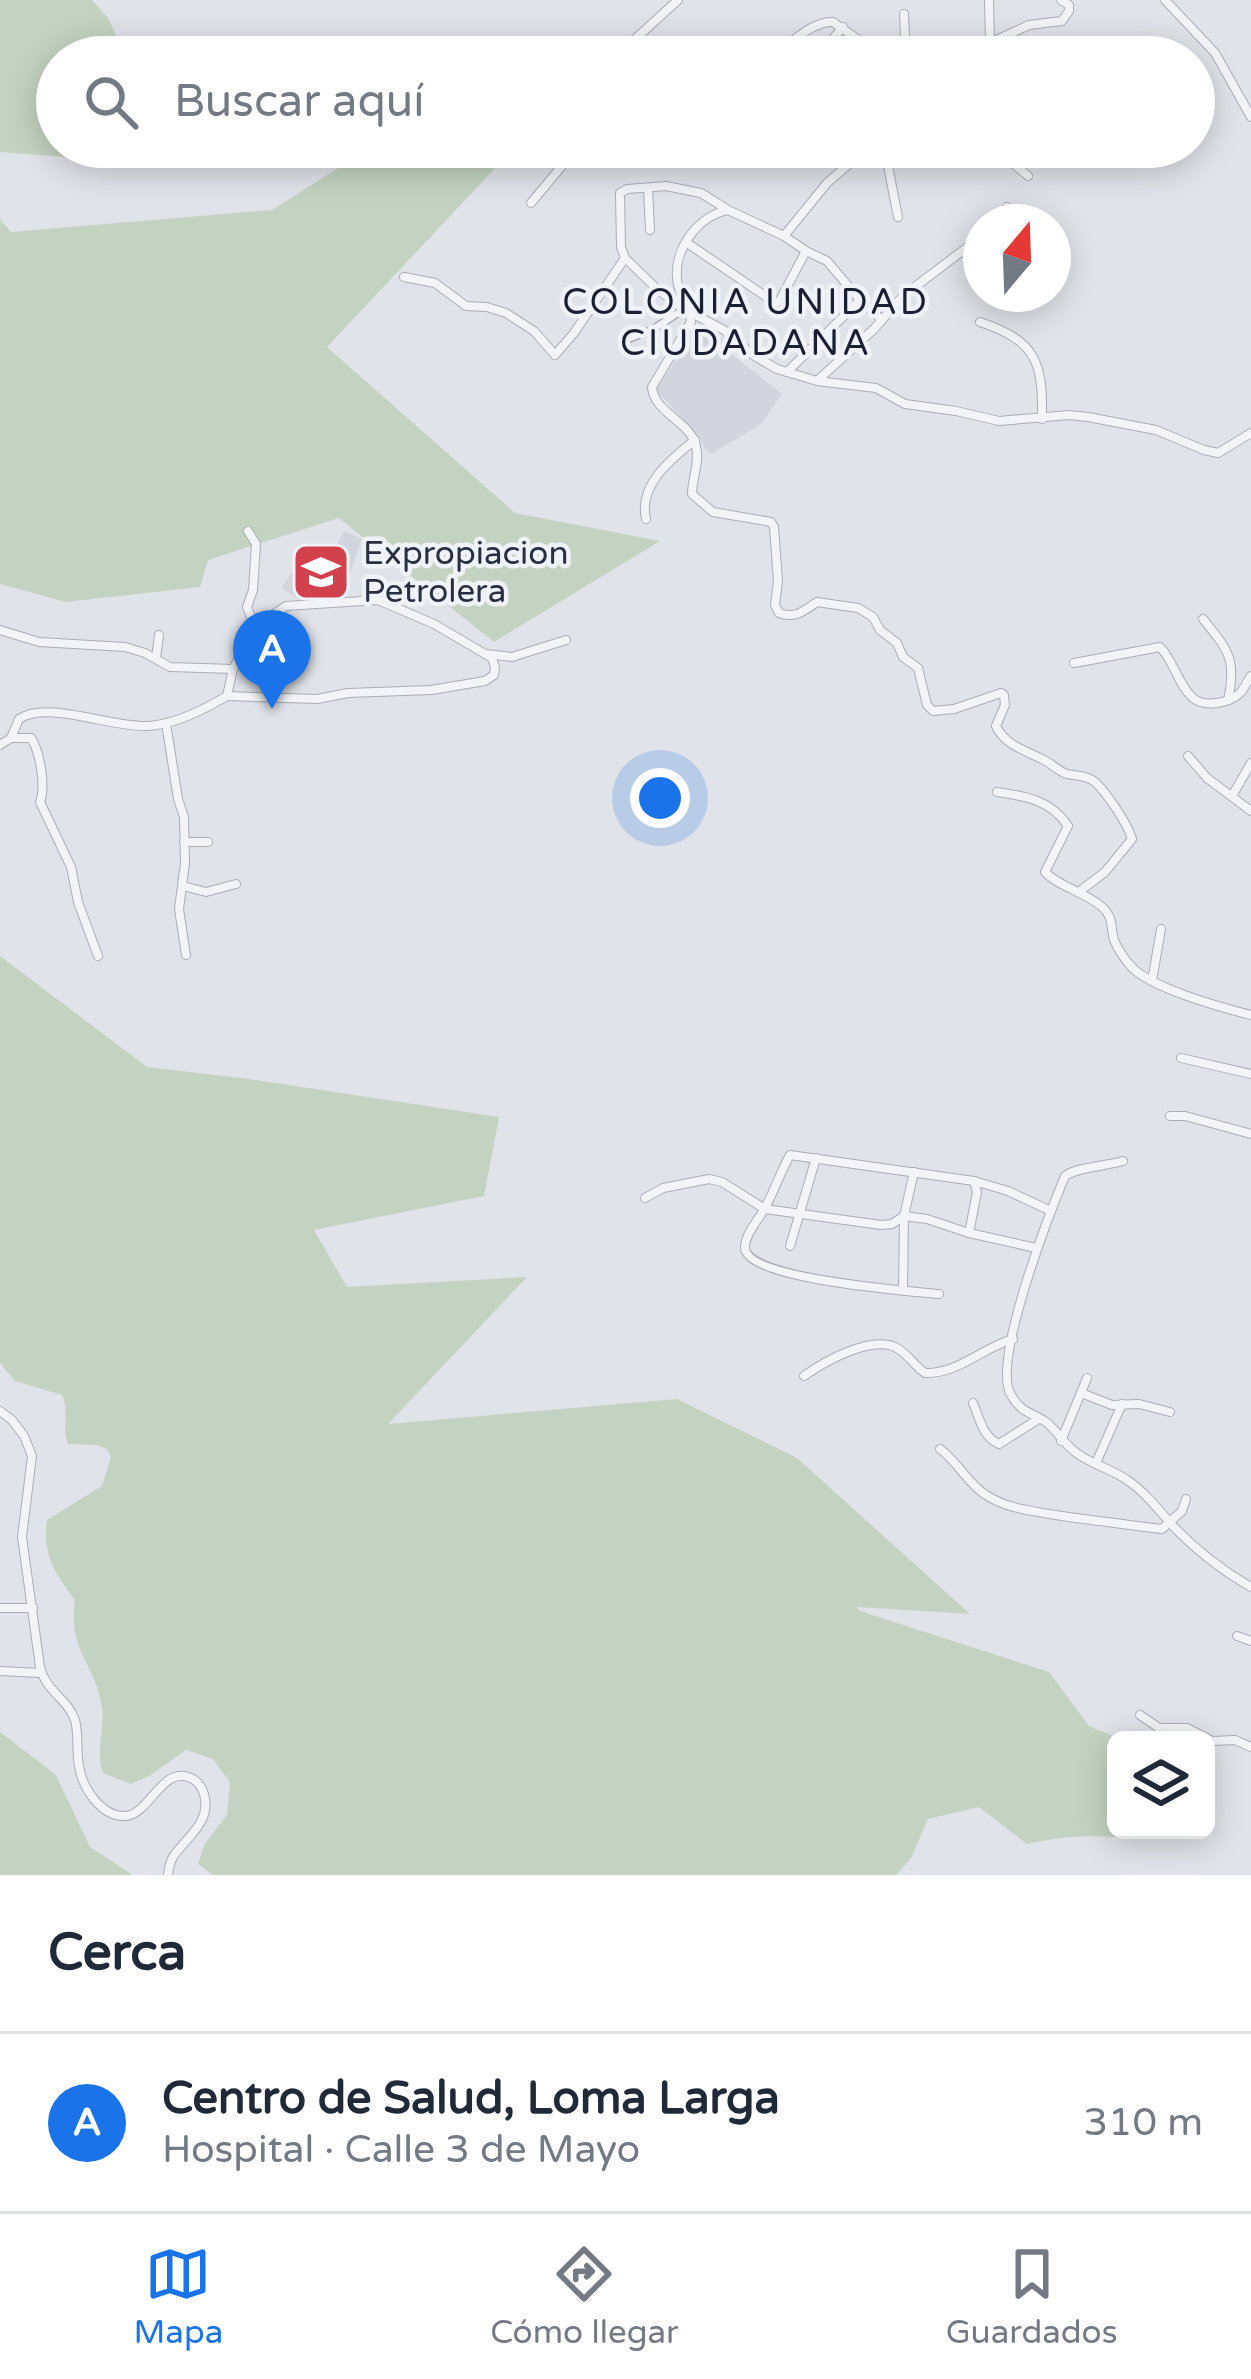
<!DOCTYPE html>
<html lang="es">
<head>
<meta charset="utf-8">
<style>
  :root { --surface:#fff; --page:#f2f2f3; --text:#1f2937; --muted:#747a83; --line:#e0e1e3; --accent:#1a73e8 }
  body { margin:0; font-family:"Varela Round",sans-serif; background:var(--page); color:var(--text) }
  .controls { position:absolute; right:36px; bottom:36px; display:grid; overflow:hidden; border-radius:18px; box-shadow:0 6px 30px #0003 }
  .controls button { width:108px; height:108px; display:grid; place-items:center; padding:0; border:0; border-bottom:3px solid var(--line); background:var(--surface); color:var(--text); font:60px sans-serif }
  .compass { position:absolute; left:963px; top:204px; width:108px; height:108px; border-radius:50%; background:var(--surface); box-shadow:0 6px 30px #0003; rotate:19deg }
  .you { position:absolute; left:660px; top:798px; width:42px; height:42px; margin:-30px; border:9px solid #fff; border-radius:50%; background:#1a73e8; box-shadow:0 0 0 18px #1a73e833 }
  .badge { display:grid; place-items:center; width:78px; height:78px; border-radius:50%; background:var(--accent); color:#fff; font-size:39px; font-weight:700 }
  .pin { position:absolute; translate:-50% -99px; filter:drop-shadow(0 3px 6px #0008) }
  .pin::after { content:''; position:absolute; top:63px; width:42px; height:36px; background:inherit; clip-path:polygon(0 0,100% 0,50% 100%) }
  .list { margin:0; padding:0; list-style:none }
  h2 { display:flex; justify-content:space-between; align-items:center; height:156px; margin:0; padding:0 48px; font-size:51px }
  h2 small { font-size:39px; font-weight:400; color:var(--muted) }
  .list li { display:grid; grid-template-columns:78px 1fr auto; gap:36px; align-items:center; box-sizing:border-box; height:180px; padding:0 48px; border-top:3px solid var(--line) }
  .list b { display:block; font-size:45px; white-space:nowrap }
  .list p { margin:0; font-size:39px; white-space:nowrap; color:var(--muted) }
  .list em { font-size:39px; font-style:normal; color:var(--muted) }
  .icon { flex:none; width:66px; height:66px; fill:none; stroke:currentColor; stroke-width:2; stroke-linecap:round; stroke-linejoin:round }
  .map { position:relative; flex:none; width:1251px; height:1875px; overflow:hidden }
  .search { position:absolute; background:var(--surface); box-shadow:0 6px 30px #0003; left:36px; right:36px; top:36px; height:132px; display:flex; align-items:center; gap:30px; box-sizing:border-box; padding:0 42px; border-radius:66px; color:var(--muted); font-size:45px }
  .sheet { height:336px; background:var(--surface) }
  nav { display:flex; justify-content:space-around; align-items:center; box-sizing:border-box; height:168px; border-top:3px solid var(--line); background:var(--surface); font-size:33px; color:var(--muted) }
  nav a { display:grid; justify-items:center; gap:6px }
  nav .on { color:var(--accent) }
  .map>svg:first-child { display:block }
</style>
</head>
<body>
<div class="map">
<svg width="1251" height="1875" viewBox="0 0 1251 1875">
  <rect width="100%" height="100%" fill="#e0e3e9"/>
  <g fill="#d2d5de">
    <path d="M 700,323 L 733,344 L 730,353 L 782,394 L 761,424 L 713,453 L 707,451 L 692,429 L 656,390 Z"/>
    <path d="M 344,531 L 362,539 L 342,596 L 312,596 L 302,601 L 281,588 L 312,545 L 330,556 Z"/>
  </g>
  <g fill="#c4d3c1">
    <path d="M 0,0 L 92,0 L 108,18 L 126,57 L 57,57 L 57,147 L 107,147 L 108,160 L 0,152 Z"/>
    <path d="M 371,147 L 515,147 L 327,347 L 515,513 L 660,541 L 494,642 L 339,518 L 208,560 L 200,587 L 66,602 L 0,584 L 0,219 L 11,232 L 272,210 Z"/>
    <path d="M 0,956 L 147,1067 L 249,1079 L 499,1117 L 484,1196 L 314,1230 L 347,1287 L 527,1277 L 388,1424 L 677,1399 L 797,1458 L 970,1614 L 857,1607 L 860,1611 L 1049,1672 L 1089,1726 L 1123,1740 L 1116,1740 L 1116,1830 L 1137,1830 L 1132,1839 C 1097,1834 1063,1836 1027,1844 L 979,1807 L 928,1819 L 911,1858 L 896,1875 L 213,1875 L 198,1864 L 204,1845 L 227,1815 L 230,1782 L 213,1759 L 186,1750 L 149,1776 L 131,1784 L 103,1773 C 95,1752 105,1729 102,1707 C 95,1662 68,1653 75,1600 C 55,1574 42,1554 47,1520 L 102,1486 L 111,1457 L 107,1449 L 97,1445 L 68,1444 C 61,1428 70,1411 62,1395 L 15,1381 L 0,1363 Z"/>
    <path d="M 0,1732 L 56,1775 L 90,1847 L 133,1875 L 0,1875 Z"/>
  </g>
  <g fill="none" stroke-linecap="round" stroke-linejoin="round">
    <defs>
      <path id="pedestrian" d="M 628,339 L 652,330 L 684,309"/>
      <g id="minor">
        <path d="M 989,0 L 990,42"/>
        <path d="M 1165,0 L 1215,53 L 1251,117"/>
        <path d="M 904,14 L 906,57"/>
        <path d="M 782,49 C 796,39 814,21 833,22 L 883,57"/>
        <path d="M 604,57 L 633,41 L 678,0"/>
        <path d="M 817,57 L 843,27"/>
        <path d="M 959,57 L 1029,25 L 1062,21 L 1069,11 L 1069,5 L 1061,0"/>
        <path d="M 871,147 L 881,150 L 887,161 L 898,217"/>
        <path d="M 994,147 L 1028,176"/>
        <path d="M 648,188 L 650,230"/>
        <path d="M 531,203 L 566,161 L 574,147"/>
        <path d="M 728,210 C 697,216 671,252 678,285 C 681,299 690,307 691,322 L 652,387 C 654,413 690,421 696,446 C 700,462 692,479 692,494 L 713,512 L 771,522 L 774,527 L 778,581 L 775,605 L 779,613 C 795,619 804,611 817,602 L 858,608 L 873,617 L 880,630 L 897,643 L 903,657 L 918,668 L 927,705 L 933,711 L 954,709 L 1001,693 L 1004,695 L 1005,705 L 996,726 C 1005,745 1024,750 1042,759 C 1051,763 1058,771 1067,774 C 1076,776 1087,775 1095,782 C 1106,792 1128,824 1132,839 L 1105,872 L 1080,891"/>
        <path d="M 1004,222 L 1008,215 L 1007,207"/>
        <path d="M 784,236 L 827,183 L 869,147"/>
        <path d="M 687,243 L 774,302 L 779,302 L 806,251"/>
        <path d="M 404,277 L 435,283 L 466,306 L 487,307 L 506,313 L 534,331 L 555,355 L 574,333 L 625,258"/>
        <path d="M 882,320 L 860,300 L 827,261 L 806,251 L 784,236 L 728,210 L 701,193 L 666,186 L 627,189 L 620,193 L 621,247 L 625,258 L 657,289 L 684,309 L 724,330 L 753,355 L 777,369 L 817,381 L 876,388 L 905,404 L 956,411 L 999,421 L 1069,415 L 1088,417 L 1156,430 L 1204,450 L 1218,453 L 1251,433"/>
        <path d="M 980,322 C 1037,341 1043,363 1042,419"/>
        <path d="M 787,372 L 860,300"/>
        <path d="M 818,380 L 874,329 L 904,295 L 981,237"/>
        <path d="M 646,519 C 638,485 671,459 695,440"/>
        <path d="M 1203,619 C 1228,650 1237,659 1228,700"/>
        <path d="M 0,630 L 39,642 L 125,647 L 145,653 L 170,667 L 233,669"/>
        <path d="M 486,654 L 512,657 L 566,640"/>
        <path d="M 156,658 L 159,635"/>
        <path d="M 1074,663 L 1160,647 C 1174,661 1178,685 1193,698 C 1205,708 1230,703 1240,693 C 1245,688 1247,681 1251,676"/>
        <path d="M 227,696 L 317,699 L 348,693 L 431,690 L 485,681 L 494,675 L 495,667 L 492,658 L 434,624 L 378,600 L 286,606 L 255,627"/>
        <path d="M 227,696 L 233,669 L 255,627 L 247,607 L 253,590 L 256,544 L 248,531"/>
        <path d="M 166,723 L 178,799 L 184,817 L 185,863 L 179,909 L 186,955"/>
        <path d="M 11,738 L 31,738 C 40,752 46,786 40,802 L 71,867 L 78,902 L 98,956"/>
        <path d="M 0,745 L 11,738 L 19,719 C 48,700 111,728 148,726 C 176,724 203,710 227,696"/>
        <path d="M 1188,756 L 1207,778 L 1251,811"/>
        <path d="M 997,792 C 1025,796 1051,800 1068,826 L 1045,872 C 1058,886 1084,892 1101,906 C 1114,917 1110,925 1114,940 C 1117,947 1124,958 1129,964 C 1146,987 1223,1008 1251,1015"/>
        <path d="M 1232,796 L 1251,763"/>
        <path d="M 184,842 L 208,842"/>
        <path d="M 183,886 L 206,892 L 236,884"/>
        <path d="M 1152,981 L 1161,929"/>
        <path d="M 1181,1058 L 1251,1074"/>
        <path d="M 1170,1116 L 1185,1116 L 1251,1134"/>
        <path d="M 1123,1161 C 1107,1166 1077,1167 1065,1176 C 1050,1212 991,1363 1011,1395 C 1022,1414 1032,1412 1046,1422 C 1057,1430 1064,1445 1078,1454 C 1093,1465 1112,1469 1127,1480 C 1145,1492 1158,1509 1172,1525 C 1196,1550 1221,1570 1251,1587"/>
        <path d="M 645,1198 L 663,1188 L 709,1179 L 722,1182 L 765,1209 L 881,1225 L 892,1224 L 904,1216 L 927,1219 L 969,1233 L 1036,1248"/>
        <path d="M 969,1233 L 977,1192 L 974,1181"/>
        <path d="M 790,1246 L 816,1158"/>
        <path d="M 903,1290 L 904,1216 L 914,1172"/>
        <path d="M 939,1294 C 910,1291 743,1279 745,1247 C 745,1234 760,1218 766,1206 C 775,1189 781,1171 790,1155 L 974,1181 L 1008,1191 L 1051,1211"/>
        <path d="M 804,1376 C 825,1361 870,1336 895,1347 C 908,1353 914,1366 925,1373 C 958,1374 982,1348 1013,1339"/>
        <path d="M 1081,1393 L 1112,1405 L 1139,1404 L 1170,1412"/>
        <path d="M 973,1403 C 980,1419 982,1436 999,1444 L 1037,1420"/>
        <path d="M 0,1411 L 12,1420 L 24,1436 L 32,1456 L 22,1537 L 40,1667 C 46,1692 68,1699 75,1720 C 79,1734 76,1751 79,1766 C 82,1787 101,1817 125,1816 C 150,1815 163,1762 193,1779 C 198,1782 202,1788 204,1794 C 212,1823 186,1837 173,1857 C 169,1864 169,1868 168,1875"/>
        <path d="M 1061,1441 L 1087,1378"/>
        <path d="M 940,1449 C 958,1462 968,1484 986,1495 C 1006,1508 1027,1510 1049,1514 C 1087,1520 1124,1524 1162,1529 L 1182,1511 L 1186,1499"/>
        <path d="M 1096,1463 L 1122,1404"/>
        <path d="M 0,1608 L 33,1608"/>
        <path d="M 1237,1636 L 1251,1641"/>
        <path d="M 0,1671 L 40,1673"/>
        <path d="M 1140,1715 L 1159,1728 L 1187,1728 L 1212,1741 L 1235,1740 L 1251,1747"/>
      </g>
    </defs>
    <use href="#pedestrian" stroke="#a9adb7" stroke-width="9"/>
    <use href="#minor" stroke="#a9adb7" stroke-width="10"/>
    <use href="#pedestrian" stroke="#f3f4f7" stroke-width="6"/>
    <use href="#minor" stroke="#f3f4f7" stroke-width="8"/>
  </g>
  <defs>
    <symbol id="school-square" viewBox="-11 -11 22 22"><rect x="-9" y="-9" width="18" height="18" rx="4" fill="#d1424c" stroke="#eff2f7"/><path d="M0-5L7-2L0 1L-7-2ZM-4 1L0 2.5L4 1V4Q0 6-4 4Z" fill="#fff"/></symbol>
  </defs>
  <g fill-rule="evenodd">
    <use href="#school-square" x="288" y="539" width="66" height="66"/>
  </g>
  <g text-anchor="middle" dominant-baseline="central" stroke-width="9" stroke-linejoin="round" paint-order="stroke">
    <g font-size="33" fill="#282f41" stroke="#eff2f7" text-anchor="start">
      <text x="363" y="553">Expropiacion<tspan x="363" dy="38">Petrolera</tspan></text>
    </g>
    <g font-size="36" letter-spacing="3" fill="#1a2032" stroke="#eff2f7">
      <text x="746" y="302">COLONIA UNIDAD<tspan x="746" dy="41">CIUDADANA</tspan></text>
    </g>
  </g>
</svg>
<div class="controls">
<button><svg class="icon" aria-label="layers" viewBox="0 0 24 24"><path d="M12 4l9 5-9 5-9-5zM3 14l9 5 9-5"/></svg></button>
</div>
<svg class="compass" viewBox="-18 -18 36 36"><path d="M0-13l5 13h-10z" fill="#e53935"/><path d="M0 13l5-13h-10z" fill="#747a83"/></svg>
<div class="you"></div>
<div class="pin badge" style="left:272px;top:709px">A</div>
<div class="search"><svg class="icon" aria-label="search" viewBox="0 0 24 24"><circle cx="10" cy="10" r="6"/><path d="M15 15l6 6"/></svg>Buscar aquí</div>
</div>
<section class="sheet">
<h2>Cerca<small></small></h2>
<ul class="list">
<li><span class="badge">A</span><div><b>Centro de Salud, Loma Larga</b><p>Hospital · Calle 3 de Mayo</p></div><em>310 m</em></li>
</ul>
</section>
<nav>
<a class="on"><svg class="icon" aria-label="map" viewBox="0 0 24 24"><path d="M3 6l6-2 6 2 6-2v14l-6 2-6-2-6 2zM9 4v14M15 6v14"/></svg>Mapa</a>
<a><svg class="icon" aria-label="directions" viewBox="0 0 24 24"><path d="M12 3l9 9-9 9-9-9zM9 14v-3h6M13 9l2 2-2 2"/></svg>Cómo llegar</a>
<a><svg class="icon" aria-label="saved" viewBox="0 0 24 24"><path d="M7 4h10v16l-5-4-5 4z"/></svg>Guardados</a>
</nav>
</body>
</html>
